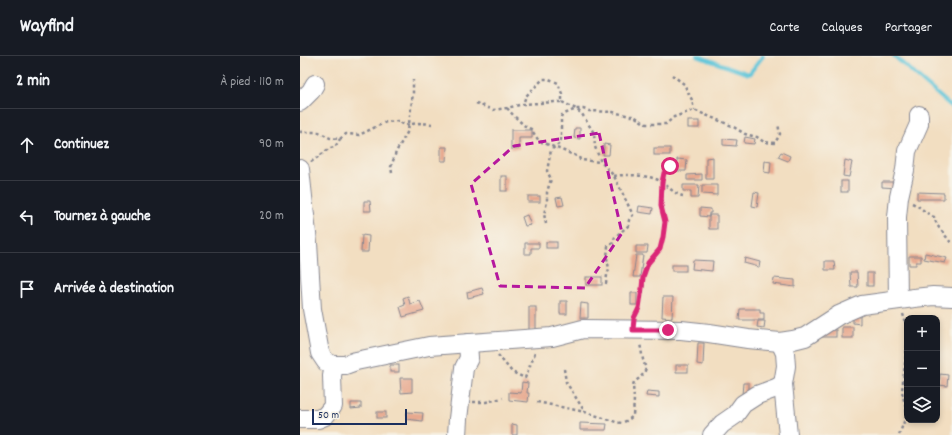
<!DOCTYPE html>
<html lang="fr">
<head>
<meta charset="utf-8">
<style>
  :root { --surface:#171b24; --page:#20242c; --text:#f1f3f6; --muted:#9ea1a6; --line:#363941 }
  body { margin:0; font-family:Dekko,sans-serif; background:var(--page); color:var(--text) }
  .controls { position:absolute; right:12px; bottom:12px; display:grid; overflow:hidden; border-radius:8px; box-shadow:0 2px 6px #0003 }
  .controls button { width:36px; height:36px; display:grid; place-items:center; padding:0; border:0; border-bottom:1px solid var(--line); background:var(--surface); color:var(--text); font:20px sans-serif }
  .scale { position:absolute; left:12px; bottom:10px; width:95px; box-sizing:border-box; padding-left:4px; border:2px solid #1b2f5e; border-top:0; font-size:11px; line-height:14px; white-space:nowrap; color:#1b2f5e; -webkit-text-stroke:3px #f7f3e8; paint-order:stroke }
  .stop { position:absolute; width:12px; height:12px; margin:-9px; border:3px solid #db2777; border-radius:50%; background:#fff }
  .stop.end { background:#db2777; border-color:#fff; box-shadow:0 1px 4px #0008 }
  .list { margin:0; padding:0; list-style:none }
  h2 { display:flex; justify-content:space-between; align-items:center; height:52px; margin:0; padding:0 16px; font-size:17px }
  h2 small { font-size:13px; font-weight:400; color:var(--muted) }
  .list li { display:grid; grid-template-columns:26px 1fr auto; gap:12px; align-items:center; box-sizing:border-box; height:72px; padding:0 16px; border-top:1px solid var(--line) }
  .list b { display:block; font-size:15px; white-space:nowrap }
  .list em { font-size:13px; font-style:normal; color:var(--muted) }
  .icon { flex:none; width:22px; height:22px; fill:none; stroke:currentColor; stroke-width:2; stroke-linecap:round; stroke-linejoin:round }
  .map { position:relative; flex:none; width:652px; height:379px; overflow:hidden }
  header { display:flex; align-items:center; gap:24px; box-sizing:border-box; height:56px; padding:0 20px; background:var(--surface); border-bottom:1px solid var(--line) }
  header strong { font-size:19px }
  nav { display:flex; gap:22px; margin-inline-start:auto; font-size:14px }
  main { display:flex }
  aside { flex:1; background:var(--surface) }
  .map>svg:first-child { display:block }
</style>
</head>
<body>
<header>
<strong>Wayfind</strong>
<nav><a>Carte</a><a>Calques</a><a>Partager</a></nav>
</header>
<main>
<aside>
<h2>2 min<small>À pied · 110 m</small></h2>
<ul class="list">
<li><svg class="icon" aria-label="ahead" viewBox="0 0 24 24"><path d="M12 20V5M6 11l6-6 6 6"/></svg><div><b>Continuez</b></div><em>90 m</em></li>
<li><svg class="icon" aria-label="left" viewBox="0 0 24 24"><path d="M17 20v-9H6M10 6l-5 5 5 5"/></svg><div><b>Tournez à gauche</b></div><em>20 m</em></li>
<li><svg class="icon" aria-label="arrive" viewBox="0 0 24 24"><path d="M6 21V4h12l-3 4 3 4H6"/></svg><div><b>Arrivée à destination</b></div></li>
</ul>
</aside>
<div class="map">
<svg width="652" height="379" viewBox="0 0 652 379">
  <rect width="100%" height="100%" fill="#f7f3e8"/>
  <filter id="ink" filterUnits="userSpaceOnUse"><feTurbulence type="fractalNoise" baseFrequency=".025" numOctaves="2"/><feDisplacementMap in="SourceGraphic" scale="8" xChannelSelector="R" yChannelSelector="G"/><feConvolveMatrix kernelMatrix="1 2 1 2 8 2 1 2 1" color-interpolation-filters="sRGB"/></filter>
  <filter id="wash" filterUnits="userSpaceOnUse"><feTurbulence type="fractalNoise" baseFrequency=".012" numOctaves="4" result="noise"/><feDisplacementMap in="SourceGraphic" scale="16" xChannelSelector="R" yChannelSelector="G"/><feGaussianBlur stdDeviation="0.9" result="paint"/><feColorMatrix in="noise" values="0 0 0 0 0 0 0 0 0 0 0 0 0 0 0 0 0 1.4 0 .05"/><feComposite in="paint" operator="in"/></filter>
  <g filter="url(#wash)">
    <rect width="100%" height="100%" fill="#f2dec1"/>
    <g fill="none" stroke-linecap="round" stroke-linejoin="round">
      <g stroke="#5dc5d9" stroke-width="4">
        <path d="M 397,0 L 449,18 L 463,0"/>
        <path d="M 594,0 L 652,51"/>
      </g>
    </g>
    <g id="blocks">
      <g fill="#e7a98f">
        <rect x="388" y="65" width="11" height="7"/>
        <path d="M 275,72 L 280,72 L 280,83 L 274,82 Z"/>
        <path d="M 211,74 L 232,74 L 232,82 L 219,82 L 219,93 L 211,93 Z"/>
        <path d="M 445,81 L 455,83 L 454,88 L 444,87 Z"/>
        <path d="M 423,83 L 437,84 L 436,90 L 423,89 Z"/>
        <path d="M 304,88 L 310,89 L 309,99 L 303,99 Z"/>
        <path d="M 141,91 L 147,91 L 146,105 L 141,105 Z"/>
        <rect x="354" y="92" width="16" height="7"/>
        <path d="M 481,96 L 490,100 L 488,105 L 478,101 Z"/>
        <path d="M 413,101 L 413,123 L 406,123 L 406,102 Z"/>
        <path d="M 377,103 L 387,104 L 386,115 L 377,115 Z"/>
        <path d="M 545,104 L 552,106 L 549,121 L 543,120 Z"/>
        <path d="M 465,105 L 471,106 L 470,117 L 464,116 Z"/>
        <path d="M 402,118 L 402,124 L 387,124 L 387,119 Z"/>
        <rect x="201" y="120" width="6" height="15"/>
        <rect x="541" y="125" width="7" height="11"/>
        <path d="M 582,126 L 597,126 L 597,132 L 582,131 Z"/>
        <path d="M 383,129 L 399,129 L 398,142 L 391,142 L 391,135 L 383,135 Z"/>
        <path d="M 402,129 L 417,129 L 417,139 L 402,138 Z"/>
        <path d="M 454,136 L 459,137 L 457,151 L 452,150 Z"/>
        <path d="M 617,136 L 644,137 L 644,143 L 617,143 Z"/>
        <rect x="228" y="140" width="12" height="6"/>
        <path d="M 262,141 L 264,149 L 258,150 L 256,142 Z"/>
        <path d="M 64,145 L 70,145 L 71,155 L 64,155 Z"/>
        <path d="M 339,150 L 353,152 L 352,158 L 338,156 Z"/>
        <path d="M 400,152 L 411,153 L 411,157 L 409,157 L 409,161 L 400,160 Z"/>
        <path d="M 227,159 L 231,169 L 225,170 L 222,161 Z"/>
        <rect x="409" y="159" width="8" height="14"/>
        <path d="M 62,179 L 69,180 L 68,196 L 61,196 Z"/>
        <rect x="246" y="186" width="11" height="6"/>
        <path d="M 225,187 L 239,187 L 239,192 L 231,192 L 231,198 L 225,198 Z"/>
        <path d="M 336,190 L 348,190 L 347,197 L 336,197 Z"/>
        <path d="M 625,197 L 647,202 L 645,207 L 624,203 Z"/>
        <path d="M 336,199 L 343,199 L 340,221 L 333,221 Z"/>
        <path d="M 609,200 L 621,200 L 621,206 L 616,206 L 616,209 L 609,209 Z"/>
        <path d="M 445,202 L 460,206 L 459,211 L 444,207 Z"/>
        <path d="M 393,204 L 413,205 L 412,215 L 392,213 Z"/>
        <path d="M 525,205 L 534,205 L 535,214 L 525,214 Z"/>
        <rect x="372" y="209" width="14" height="6"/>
        <path d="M 550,216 L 557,216 L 558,231 L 551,231 Z"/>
        <rect x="567" y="217" width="6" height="13"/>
        <rect x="286" y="221" width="16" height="8"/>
        <path d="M 474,222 L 495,224 L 495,231 L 473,228 Z"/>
        <path d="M 182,232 L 184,238 L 168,242 L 167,236 Z"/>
        <rect x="331" y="237" width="6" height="12"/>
        <path d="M 108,240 L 110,248 L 120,245 L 124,255 L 103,261 L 100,251 L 105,249 L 103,242 Z"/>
        <path d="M 363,241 L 373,241 L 372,262 L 362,261 Z"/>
        <rect x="260" y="245" width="7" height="13"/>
        <path d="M 281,247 L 288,248 L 288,262 L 280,262 Z"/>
        <rect x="229" y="251" width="7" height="23"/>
        <path d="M 440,253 L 460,253 L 460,257 L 464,257 L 464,264 L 439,264 Z"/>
        <path d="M 553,258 L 560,258 L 560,268 L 553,267 Z"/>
        <path d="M 458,265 L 465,265 L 464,272 L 457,271 Z"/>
        <rect x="542" y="271" width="11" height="11"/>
        <rect x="521" y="274" width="15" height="7"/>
        <path d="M 398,287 L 404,287 L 403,309 L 397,308 Z"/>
        <rect x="90" y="309" width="9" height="7"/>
        <rect x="376" y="309" width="12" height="7"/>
        <path d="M 640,318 L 648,319 L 647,330 L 639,329 Z"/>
        <path d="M 100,322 L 112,322 L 112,336 L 101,337 Z"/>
        <path d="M 222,326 L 228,327 L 227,337 L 229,337 L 228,346 L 209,344 L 209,336 L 221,337 Z"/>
        <path d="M 443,327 L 449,327 L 449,339 L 442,339 Z"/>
        <path d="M 347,335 L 359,336 L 359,341 L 346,340 Z"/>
        <path d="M 51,347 L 61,347 L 61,352 L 51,353 Z"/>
        <rect x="77" y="356" width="9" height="6"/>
        <path d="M 107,356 L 123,357 L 122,365 L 106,363 Z"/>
        <path d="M 280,367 L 307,368 L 306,374 L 280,374 Z"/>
        <path d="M 212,368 L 217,369 L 217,379 L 212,379 Z"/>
      </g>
    </g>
  </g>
  <g filter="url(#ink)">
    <use href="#blocks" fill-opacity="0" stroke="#868690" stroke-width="1"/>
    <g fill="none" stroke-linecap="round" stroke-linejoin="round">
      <defs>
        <g id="minor">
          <path d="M 0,46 L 11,35 L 15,28"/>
          <path d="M 0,113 L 8,187 L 12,253 L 20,297 L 26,306 L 34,309 L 45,309 L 56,305 L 129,290 L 252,281 L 283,273 L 381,274 L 409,277 L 448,283 L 480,286 L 493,284 L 505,281 L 539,259 L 562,249 L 614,242 L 633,240 L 652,241"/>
          <path d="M 598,244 L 597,161 L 599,141 L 605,114 L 607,95 L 619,68 L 619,59"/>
          <path d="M 480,286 L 485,297 L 486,310 L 483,328 L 488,379"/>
          <path d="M 0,363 L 18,363 L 25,360 L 33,350 L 32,320 L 34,309"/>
          <path d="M 157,379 L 158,363 L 164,312 L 169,302 L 168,287"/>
          <path d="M 412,379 L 422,368 L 435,359 L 443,348 L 457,339 L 476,332 L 483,328"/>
        </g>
      </defs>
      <use href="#minor" stroke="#868690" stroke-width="20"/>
      <g stroke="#868690" stroke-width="2.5" stroke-dasharray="3 3" stroke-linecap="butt">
        <path d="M 372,19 L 384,28 L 392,44 L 394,54"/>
        <path d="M 262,46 L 276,53 L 282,58 L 294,77 L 295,91 L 301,106 L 314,120 L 333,159 L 329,164 L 328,170 L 315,181 L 313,187 L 308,190 L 307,202 L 309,213 L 307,219 L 306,228"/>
        <path d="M 176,47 L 193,54 L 207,52 L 223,48 L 256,46 L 262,46 L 262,38 L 258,27 L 249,23 L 243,23 L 226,40 L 223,48"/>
        <path d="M 207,52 L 214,60 L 226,71 L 231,73 L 239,85 L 279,101 L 280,104 L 301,106"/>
        <path d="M 0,75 L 1,76 L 19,76 L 30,82 L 40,83 L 46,78 L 59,79 L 86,66 L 98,65 L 105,69 L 119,67 L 132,68"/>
        <path d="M 11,106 L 30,92 L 35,91 L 40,83"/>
        <path d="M 92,117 L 91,111 L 96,96 L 108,75 L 113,37 L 113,24"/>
        <path d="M 314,120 C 326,118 352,119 362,126 C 369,131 374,138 383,140"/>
        <path d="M 612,147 C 621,151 625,157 634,161 L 637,169 L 652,188"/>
        <path d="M 246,168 L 244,158 L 247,146 L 247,136 L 251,123 L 247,115 L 251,94 L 260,87 L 261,83 L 261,61 L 262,59 L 276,53 L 283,53 L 289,55 L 313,56 L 330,60 L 334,60 L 346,68 L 366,68 L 374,61 L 394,54 L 432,70 L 445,78 L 457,81 L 464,86 L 475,87 L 480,78 L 478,68"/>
        <path d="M 603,258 L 607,271"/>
        <path d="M 335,260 L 339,252 L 343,232 L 343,221 L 348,207 L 360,193 L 363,181 L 365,166 L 361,150 L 362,126 L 365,117 L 370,110"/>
        <path d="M 198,299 L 212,316 L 225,322 L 235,297"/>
        <path d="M 264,313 L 266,326 L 285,356"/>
        <path d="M 173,346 L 186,346 L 203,342"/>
        <path d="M 237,346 L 285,356 L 316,366 L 322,367 L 328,364 L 333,360 L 334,343 L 333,329 L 334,326 C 340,322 344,319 346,312 C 342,304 342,296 340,288"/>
        <path d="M 599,379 L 607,358 L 602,335 L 607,290"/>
      </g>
      <use href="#minor" stroke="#fff" stroke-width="18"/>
    </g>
  </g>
  <g fill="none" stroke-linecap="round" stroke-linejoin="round" filter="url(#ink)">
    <path stroke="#db2777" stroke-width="5" d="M 368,274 L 333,274 L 334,262 L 339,252 L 342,232 L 343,221 L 348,207 L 360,193 L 363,181 L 365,166 L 361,150 L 362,126 L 364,117 L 370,110"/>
  </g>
  <path fill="none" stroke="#b5179e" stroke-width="3" stroke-dasharray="8 5" stroke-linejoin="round" d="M 299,77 L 322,177 L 285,232 L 200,230 L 171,128 L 214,90 Z"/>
</svg>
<div class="controls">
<button>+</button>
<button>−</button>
<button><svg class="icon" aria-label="layers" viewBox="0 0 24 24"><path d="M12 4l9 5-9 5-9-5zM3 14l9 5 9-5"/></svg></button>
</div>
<div class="scale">50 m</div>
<div class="stop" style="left:370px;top:110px"></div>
<div class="stop end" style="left:368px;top:274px"></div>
</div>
</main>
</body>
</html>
